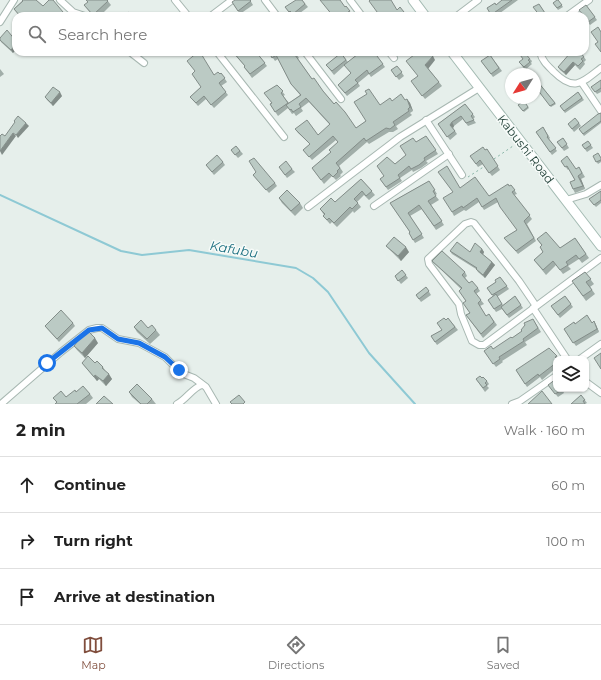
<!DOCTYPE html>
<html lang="en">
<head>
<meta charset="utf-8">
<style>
  :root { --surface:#fff; --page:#f2f2f2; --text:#222; --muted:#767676; --line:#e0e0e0; --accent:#804e3d }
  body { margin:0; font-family:Montserrat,sans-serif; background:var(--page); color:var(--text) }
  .controls { position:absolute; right:12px; bottom:12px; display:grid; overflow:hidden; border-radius:8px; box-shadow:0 1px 3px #0004 }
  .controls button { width:36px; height:36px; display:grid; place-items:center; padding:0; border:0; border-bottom:1px solid var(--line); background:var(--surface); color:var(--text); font:20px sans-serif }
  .compass { position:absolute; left:505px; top:68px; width:36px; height:36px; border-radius:50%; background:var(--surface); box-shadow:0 1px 3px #0004; rotate:233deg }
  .stop { position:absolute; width:12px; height:12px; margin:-9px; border:3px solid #1a73e8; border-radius:50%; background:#fff }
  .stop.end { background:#1a73e8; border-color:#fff; box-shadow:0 1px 4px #0008 }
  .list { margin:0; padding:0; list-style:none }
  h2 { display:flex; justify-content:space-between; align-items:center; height:52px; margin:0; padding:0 16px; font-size:17px }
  h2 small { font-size:13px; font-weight:400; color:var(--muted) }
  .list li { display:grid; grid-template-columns:26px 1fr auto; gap:12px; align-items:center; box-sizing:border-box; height:56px; padding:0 16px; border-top:1px solid var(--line) }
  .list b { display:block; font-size:15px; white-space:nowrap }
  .list em { font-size:13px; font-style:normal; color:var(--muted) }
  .icon { flex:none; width:22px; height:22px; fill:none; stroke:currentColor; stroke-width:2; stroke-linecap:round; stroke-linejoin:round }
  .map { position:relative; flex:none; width:601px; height:404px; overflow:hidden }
  .search { position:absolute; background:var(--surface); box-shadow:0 1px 3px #0004; left:12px; right:12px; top:12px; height:44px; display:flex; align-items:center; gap:10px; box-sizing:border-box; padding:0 14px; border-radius:12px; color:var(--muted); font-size:15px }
  .sheet { height:220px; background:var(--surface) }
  nav { display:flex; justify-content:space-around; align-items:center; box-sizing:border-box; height:56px; border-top:1px solid var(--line); background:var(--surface); font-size:11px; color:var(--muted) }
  nav a { display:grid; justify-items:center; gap:2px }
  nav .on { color:var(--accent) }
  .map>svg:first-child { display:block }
</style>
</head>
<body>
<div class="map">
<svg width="601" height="404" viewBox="0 0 601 404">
  <rect width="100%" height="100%" fill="#e6efeb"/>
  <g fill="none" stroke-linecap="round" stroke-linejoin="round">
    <path stroke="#8ec9d4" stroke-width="2" d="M 0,195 L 121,251 L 142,255 L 189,250 L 296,268 L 313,278 L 328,292 L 369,353 L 415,404"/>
    <defs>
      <g id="street">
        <path d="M 60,0 L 73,12 L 85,16"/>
        <path d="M 175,0 L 188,16"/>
        <path d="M 265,0 L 277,16"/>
        <path d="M 350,0 L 362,16"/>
        <path d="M 211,16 L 232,0"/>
        <path d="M 457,16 L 478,0"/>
        <path d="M 567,16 L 589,0"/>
        <path d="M 0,22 L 14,0"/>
        <path d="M 130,52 L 144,63"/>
        <path d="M 217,52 L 284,137"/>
        <path d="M 305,52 L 341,99"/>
        <path d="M 389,52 L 394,58"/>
        <path d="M 540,52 C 542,61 548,66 554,72 C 574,92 582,83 601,68"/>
        <path d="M 582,83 L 601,111"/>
        <path d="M 426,120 L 462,175"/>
        <path d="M 566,200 L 586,194 L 601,185"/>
        <path d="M 374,206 L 449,154"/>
        <path d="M 308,207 L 400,137 L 479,88"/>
        <path d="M 536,306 L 519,281 L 474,223 L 471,222 L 465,224 L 428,259 L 429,264 L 459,304 L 461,314 L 472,341 L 479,345 L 484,345 L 601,258"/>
        <path d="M 533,308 L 567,359"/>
        <path d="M 580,359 L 601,344"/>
        <path d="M 586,382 L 601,393"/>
        <path d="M 1,404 L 61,352 L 89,330 L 97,328 L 102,328 L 118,339 L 139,343 L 165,357 L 181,373 L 194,378 L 206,387 L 216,404"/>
        <path d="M 177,404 C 187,399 192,388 202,385"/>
        <path d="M 512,404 L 520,401 L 556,376"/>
      </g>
      <g id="secondary">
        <path d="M 413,0 L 425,16"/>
        <path d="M 452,52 L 601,246"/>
      </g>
    </defs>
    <use href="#street" stroke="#a8b8b2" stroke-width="8"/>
    <use href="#secondary" stroke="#a4bbb3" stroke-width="11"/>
    <g stroke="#86b3a5" stroke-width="1" stroke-dasharray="2 3" stroke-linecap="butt">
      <path d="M 494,159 L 513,146"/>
      <path d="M 468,177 L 485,166"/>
    </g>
    <use href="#street" stroke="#fff" stroke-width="6"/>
    <use href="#secondary" stroke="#fff" stroke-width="9"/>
  </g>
  <g fill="#a1aea9">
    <path d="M 22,0 L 36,0 L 43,6 L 63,12 L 66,16 L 20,16 L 14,9 L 22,1 Z"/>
    <path d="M 107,0 L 111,5 L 100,16 L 93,16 L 84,5 Z"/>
    <path d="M 250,0 L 253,5 L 240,14 L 232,2 Z"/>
    <path d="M 302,0 L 308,7 L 296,16 L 294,16 L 292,14 L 291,15 L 285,7 Z"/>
    <path d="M 502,0 L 518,0 L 496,16 L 492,16 L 487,8 L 496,5 Z"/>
    <path d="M 558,0 L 563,7 L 558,10 L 553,3 Z"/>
    <path d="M 539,4 L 547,16 L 539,16 Z"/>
    <path d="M 586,5 L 597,20 L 590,25 L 585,18 Z"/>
    <path d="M 346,6 L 352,14 L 350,15 L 345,7 Z"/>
    <path d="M 400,7 L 406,16 L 379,16 L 397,10 Z"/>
    <path d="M 0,38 L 16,41 L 13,53 L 1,42 L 0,40 Z"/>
    <path d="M 232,52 L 256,52 L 267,66 L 252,78 L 244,67 L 245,66 Z"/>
    <path d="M 269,52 L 295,52 L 299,58 L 298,59 L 312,79 L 356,128 L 366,121 L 380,105 L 392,101 L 406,100 L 407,99 L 410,103 L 413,111 L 410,113 L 412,115 L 396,126 L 398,129 L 393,132 L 389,132 L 369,144 L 367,142 L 339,166 L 343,172 L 340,175 L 341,176 L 336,180 L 332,176 L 324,184 L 312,168 L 331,152 L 338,142 L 336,140 L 312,160 L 306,153 L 303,150 L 310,144 L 298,133 L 295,129 L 318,135 L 330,125 L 309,102 L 301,108 L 303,111 L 296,116 L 294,113 L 292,114 L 288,108 L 278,116 L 270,104 L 272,103 L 277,85 L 285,95 L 283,96 L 289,103 L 300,95 L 291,84 L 278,59 L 275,61 Z"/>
    <path d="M 321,52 L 326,52 L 323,55 Z"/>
    <path d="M 374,52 L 385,67 L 371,77 L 369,74 L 358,83 L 360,86 L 347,96 L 338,85 L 351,73 L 345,65 L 334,75 L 326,65 L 341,53 L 348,62 L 358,54 Z"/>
    <path d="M 490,55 L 502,71 L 493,77 L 481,61 Z"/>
    <path d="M 577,55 L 584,57 L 586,60 L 584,62 L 585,64 L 580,70 L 575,65 L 566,75 L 560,70 L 558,67 Z"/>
    <path d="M 530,59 L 532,61 L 531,63 L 532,64 L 525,70 L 519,62 Z"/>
    <path d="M 435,60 L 428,68 L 442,86 L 425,99 L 414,85 L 417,76 Z"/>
    <path d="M 397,66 L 404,76 L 399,80 L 391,70 Z"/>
    <path d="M 0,69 L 4,74 L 0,77 Z"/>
    <path d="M 221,73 L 227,82 L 221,86 L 228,95 L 214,108 L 206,99 L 198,106 L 190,97 L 214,75 L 220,74 Z"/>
    <path d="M 601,80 L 601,92 L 597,94 L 591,87 Z"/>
    <path d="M 538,82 L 556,104 L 551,107 L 537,89 L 538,88 Z"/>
    <path d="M 578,92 L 584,100 L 565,113 L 560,106 Z"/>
    <path d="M 62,96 L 53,106 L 47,100 L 45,97 Z"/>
    <path d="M 524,101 L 529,108 L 524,112 L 518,105 Z"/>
    <path d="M 465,104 L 475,117 L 473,119 L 476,123 L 468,126 L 463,119 L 454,126 L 453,128 L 457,134 L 450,140 L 438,124 Z"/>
    <path d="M 601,113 L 601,123 L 584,136 L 579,129 Z"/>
    <path d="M 579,123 L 581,126 L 574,132 L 568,124 Z"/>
    <path d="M 543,127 L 550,138 L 549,139 L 557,151 L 552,155 L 536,132 Z"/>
    <path d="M 426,136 L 438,154 L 426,161 L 428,163 L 421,168 L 413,172 L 412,170 L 400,178 L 402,181 L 388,190 L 380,179 L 384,176 L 395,164 L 406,155 L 416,142 Z"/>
    <path d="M 563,138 L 569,148 L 564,151 L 557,142 Z"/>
    <path d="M 588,141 L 593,148 L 587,152 L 582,145 Z"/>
    <path d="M 236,146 L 243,154 L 238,158 L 231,150 Z"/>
    <path d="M 487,149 L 500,170 L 492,176 L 483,164 L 478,167 L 470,156 Z"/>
    <path d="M 593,156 L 601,158 L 601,162 L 598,164 Z"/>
    <path d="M 561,161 L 576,169 L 579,167 L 585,177 L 581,179 L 585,189 L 575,193 L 573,189 L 575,180 L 569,169 L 568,170 Z"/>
    <path d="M 223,162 L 225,165 L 214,175 L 206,165 Z"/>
    <path d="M 279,167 L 292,169 L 295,172 L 287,178 Z"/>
    <path d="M 256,172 L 275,183 L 277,186 L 269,193 L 253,175 Z"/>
    <path d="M 361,179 L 375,195 L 369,200 L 364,195 L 357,202 L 361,207 L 354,213 L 353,211 L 337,227 L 332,222 L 330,224 L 323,216 L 324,215 L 320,209 L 335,202 Z"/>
    <path d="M 429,181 L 437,194 L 435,195 L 439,200 L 431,205 L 444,225 L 436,230 L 422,209 L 410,216 L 424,238 L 415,243 L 409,233 L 410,232 L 390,203 Z"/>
    <path d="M 511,185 L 517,194 L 514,195 L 532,219 L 527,224 L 536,241 L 518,254 L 504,238 L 517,230 L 498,202 L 484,210 L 479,202 L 466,211 L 464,210 L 454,216 L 452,212 L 453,192 L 460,188 L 489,196 Z"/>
    <path d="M 601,191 L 601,203 L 596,207 L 589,199 Z"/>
    <path d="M 279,198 L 300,203 L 303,208 L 295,216 L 282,203 Z"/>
    <path d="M 575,238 L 589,258 L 582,263 L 579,259 L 568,266 L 571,269 L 563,274 L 556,265 L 546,275 L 534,260 L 543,252 L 540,247 L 542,246 L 537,239 L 560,248 Z"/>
    <path d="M 386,246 L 409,252 L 401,261 Z"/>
    <path d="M 482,249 L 484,252 L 483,255 L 492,262 L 495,265 L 485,278 L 478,272 L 476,269 L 452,254 L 450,251 L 470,252 Z"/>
    <path d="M 432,261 L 465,272 L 467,276 L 465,278 L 469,283 L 478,288 L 480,291 L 476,294 L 484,304 L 480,306 L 486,316 L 489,314 L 497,325 L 483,338 L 466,315 L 470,313 L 461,289 L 435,264 Z"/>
    <path d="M 402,270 L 408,278 L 401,284 L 395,276 Z"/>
    <path d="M 585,272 L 594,284 L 590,287 L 595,294 L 586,301 L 572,281 Z"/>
    <path d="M 500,277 L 509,289 L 497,297 L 503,305 L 515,296 L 523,308 L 509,318 L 502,309 L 496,312 L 488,300 L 493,296 L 487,288 L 496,282 Z"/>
    <path d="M 426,287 L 431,295 L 421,302 L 416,295 Z"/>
    <path d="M 565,296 L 573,307 L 560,318 L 551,306 Z"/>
    <path d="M 448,318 L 458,330 L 437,345 L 431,336 L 442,330 L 446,320 Z"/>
    <path d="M 533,319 L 541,332 L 525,342 L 527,345 L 502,361 L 503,362 L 496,367 L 484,351 L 493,349 L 512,338 L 522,331 Z"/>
    <path d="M 594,321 L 596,325 L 599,332 L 576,346 L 564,329 L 575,324 L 592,323 Z"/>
    <path d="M 73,323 L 75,326 L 59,342 L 45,326 Z"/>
    <path d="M 134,327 L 148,328 L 156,330 L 160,335 L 150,344 L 137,332 Z"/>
    <path d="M 98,343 L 85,358 L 77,350 L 74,346 Z"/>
    <path d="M 557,356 L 559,359 L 556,359 L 556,368 L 542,380 L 540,377 L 527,387 L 516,370 Z"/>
    <path d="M 82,363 L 103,367 L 106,372 L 112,379 L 106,386 L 99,379 L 97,381 Z"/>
    <path d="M 482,378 L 487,381 L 489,384 L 487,386 L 489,388 L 485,392 L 476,379 Z"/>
    <path d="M 548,385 L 556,389 L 562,389 L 564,393 L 558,397 Z"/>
    <path d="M 76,392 L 90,394 L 93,398 L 86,404 L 55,404 L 57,403 L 53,398 L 66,397 Z"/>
    <path d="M 129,392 L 152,399 L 156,404 L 140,404 L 132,397 Z"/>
    <path d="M 581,395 L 587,403 L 585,404 L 571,404 Z"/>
  </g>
  <g fill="#838d89">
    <path d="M 16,44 L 16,50 L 13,53 L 11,50 Z"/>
    <path d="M 433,56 L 435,60 L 428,69 L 425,65 Z"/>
    <path d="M 573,62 L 575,65 L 566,75 L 564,72 Z"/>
    <path d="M 60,92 L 62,96 L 53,106 L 51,103 Z"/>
    <path d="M 407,99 L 410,103 L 413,111 L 410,107 Z"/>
    <path d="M 452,122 L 454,126 L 453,128 L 450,125 Z"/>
    <path d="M 26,123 L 29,126 L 18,138 L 16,135 Z"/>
    <path d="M 13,133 L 16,136 L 2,155 L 0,151 Z"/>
    <path d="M 578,176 L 581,179 L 585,189 L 583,186 Z"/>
    <path d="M 406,247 L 409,252 L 401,261 L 398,256 Z"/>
    <path d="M 482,249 L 484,252 L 482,256 L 480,252 Z"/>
    <path d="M 492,262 L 495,265 L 485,278 L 483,275 Z"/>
    <path d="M 594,321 L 596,325 L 599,332 L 597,329 Z"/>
    <path d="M 95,338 L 98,343 L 85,358 L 82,353 Z"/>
    <path d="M 109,374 L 112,379 L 106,386 L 103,381 Z"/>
    <path d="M 95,375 L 99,379 L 97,381 L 94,377 Z"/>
  </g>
  <g fill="#bbcac4" stroke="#838d89">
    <path d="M 22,0 L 36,0 L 43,6 L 49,0 L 53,0 L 63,12 L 58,16 L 20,16 L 14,9 L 23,1 Z"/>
    <path d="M 86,0 L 107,0 L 108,1 L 93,15 L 84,5 L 88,2 Z"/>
    <path d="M 235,0 L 250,0 L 251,1 L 238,11 L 232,2 Z"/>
    <path d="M 296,0 L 302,0 L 305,4 L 293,14 L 290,11 L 289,12 L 285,7 Z"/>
    <path d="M 320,0 L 340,0 L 345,7 L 346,6 L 350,11 L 348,12 L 351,16 L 333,16 Z"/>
    <path d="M 370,0 L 391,0 L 397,10 L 400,7 L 404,12 L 401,13 L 403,16 L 380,16 L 369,1 Z"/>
    <path d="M 502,0 L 512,0 L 491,15 L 487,8 L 495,3 L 496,5 Z"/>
    <path d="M 557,0 L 558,0 L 562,5 L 557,8 L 553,3 Z"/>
    <path d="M 539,4 L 545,13 L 540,16 L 533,7 Z"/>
    <path d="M 586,5 L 595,17 L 588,22 L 585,18 L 585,16 L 584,16 L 579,10 Z"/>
    <path d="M 129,12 L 132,16 L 124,16 Z"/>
    <path d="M 598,27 L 601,32 L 601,52 L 595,44 L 598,42 L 591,32 Z"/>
    <path d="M 7,30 L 16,41 L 16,44 L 11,50 L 0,40 L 0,38 Z"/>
    <path d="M 198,52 L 200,52 L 214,75 L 218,72 L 220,74 L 221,73 L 225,78 L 219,83 L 226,92 L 211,105 L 204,96 L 196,103 L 190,97 L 201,87 L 192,74 L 195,71 L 187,61 Z"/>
    <path d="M 233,52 L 256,52 L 265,63 L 250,74 L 244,67 L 245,66 Z"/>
    <path d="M 269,52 L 295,52 L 297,54 L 295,55 L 312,79 L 314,78 L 323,91 L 334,104 L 336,102 L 345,112 L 356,128 L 366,121 L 354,102 L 367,94 L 365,91 L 369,89 L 380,105 L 390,98 L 392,101 L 401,94 L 405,100 L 407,99 L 410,107 L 408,109 L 409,111 L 393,122 L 395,125 L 390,129 L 386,128 L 366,141 L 364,138 L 336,163 L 340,168 L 337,171 L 338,172 L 333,177 L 329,173 L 321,180 L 312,168 L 331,152 L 329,150 L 338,142 L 333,136 L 309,157 L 303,150 L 310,144 L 295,129 L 307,120 L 318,135 L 330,124 L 306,98 L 299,104 L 301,107 L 293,112 L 291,109 L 290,110 L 286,105 L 301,95 L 291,84 L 276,55 L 272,58 Z"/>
    <path d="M 356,52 L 374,52 L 383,64 L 369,74 L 367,70 L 355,80 L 358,83 L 345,93 L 338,85 L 351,73 L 344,65 L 358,54 Z"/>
    <path d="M 418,52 L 430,52 L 433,56 L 425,65 L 439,82 L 422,96 L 411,81 L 418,76 L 406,61 Z"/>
    <path d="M 518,52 L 524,52 L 530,59 L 528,60 L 530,62 L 524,67 L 519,62 L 523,59 Z"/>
    <path d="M 571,52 L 574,52 L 577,55 L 580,52 L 584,57 L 581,59 L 583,61 L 578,66 L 573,62 L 564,72 L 558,67 Z"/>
    <path d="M 341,53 L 346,60 L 332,71 L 326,65 Z"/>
    <path d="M 490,55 L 499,68 L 491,74 L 481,61 Z"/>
    <path d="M 397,66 L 402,72 L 396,77 L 391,70 Z"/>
    <path d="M 601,80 L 601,88 L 595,92 L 591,87 Z"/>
    <path d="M 538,82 L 555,103 L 550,106 L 537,89 L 538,88 L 535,84 Z"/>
    <path d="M 277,85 L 283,91 L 281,93 L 288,103 L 275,112 L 270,104 L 272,103 L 264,93 Z"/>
    <path d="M 53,87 L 60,92 L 51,103 L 45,97 Z"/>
    <path d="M 578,92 L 582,98 L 564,111 L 560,106 Z"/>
    <path d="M 524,101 L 528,107 L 523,111 L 518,105 Z"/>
    <path d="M 465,104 L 473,114 L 471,116 L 474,120 L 466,123 L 461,116 L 452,122 L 450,125 L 455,131 L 447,137 L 438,124 Z"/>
    <path d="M 601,113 L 601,121 L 583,134 L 579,129 L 598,114 Z"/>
    <path d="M 18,116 L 26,123 L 16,135 L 13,133 L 0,151 L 0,136 L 2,134 L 5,136 L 15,122 L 14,121 Z"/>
    <path d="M 575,118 L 579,123 L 572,129 L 568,124 Z"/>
    <path d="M 543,127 L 548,136 L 547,137 L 556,148 L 550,152 L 536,132 Z"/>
    <path d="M 426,136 L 436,150 L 424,158 L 425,160 L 419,165 L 411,169 L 409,166 L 398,175 L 400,178 L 386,187 L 380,179 L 384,176 L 377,166 L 387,157 L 395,164 L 406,155 L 400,146 L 413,138 L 416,142 Z"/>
    <path d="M 563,138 L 567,144 L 562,148 L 557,142 Z"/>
    <path d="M 588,141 L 591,145 L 585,149 L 582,145 Z"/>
    <path d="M 236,146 L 240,151 L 235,155 L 231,150 Z"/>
    <path d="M 483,147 L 485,150 L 487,149 L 498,166 L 489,173 L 480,160 L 476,164 L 470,156 Z"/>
    <path d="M 598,153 L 601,158 L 601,160 L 596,162 L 593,156 Z"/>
    <path d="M 217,155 L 223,162 L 212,172 L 206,165 Z"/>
    <path d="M 567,156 L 576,169 L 579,167 L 582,173 L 578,176 L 583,186 L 573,189 L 570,182 L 575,180 L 567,166 L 565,167 L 561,161 Z"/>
    <path d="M 254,158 L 275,183 L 266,190 L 253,175 L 256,172 L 249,161 Z"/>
    <path d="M 286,161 L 292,169 L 285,175 L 279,167 Z"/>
    <path d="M 447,166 L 460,188 L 475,177 L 489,196 L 508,184 L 509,186 L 511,185 L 515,190 L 512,192 L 530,215 L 524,221 L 534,238 L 516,251 L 504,238 L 517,230 L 500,207 L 496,198 L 482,207 L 477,198 L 463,208 L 462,206 L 452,212 L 443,198 L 453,192 L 438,172 Z"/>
    <path d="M 361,179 L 372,191 L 366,196 L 362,191 L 354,199 L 358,203 L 352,209 L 350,207 L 334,223 L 329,218 L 327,220 L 323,216 L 325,214 L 320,209 L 331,198 L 335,202 Z"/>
    <path d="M 429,181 L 435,190 L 433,191 L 436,196 L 428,201 L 442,221 L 434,226 L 419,205 L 408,213 L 422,234 L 413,240 L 409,233 L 410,232 L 390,203 Z"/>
    <path d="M 287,190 L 300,203 L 291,211 L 279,198 Z"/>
    <path d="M 601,191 L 601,200 L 594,205 L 589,199 Z"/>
    <path d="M 546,232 L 560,248 L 575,238 L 586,254 L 579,259 L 576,255 L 566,262 L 568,265 L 560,270 L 553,261 L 543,270 L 534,260 L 543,252 L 540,247 L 542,245 L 537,239 Z"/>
    <path d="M 394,237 L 406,247 L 398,256 L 386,246 Z"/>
    <path d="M 457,242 L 470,252 L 475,243 L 482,249 L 480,252 L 492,262 L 483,275 L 476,269 L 477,268 L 450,251 Z"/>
    <path d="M 442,251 L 465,272 L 462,275 L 469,283 L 472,281 L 478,288 L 474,291 L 481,300 L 478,303 L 486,316 L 489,314 L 494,322 L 481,334 L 466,315 L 470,313 L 463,303 L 466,301 L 459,291 L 462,288 L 432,261 Z"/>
    <path d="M 402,270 L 406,275 L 398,281 L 395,276 Z"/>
    <path d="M 585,272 L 591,279 L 586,282 L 592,290 L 583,296 L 572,281 Z"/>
    <path d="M 500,277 L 507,286 L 492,295 L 487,288 L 496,282 L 495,280 Z"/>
    <path d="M 426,287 L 429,291 L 419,299 L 416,295 Z"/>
    <path d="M 496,294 L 502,304 L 494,309 L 488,300 Z"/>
    <path d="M 515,296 L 521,305 L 507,315 L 501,307 Z"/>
    <path d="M 565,296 L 571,304 L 558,315 L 551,306 Z"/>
    <path d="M 61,310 L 73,323 L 57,339 L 45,326 Z"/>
    <path d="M 587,315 L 592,323 L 594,321 L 597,329 L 573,343 L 564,329 L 574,322 L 575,324 Z"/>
    <path d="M 444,318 L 446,320 L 448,318 L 455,327 L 435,342 L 431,336 L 442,330 L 437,323 Z"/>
    <path d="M 533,319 L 538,328 L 523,339 L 524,341 L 499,357 L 500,359 L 493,364 L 484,351 L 491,346 L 493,349 L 511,337 L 512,338 L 522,331 L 521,330 L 525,325 L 524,323 Z"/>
    <path d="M 141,320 L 148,328 L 152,325 L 156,330 L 147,339 L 134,327 Z"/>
    <path d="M 88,331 L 95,338 L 82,353 L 74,346 L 77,342 L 76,341 L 80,336 L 82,338 Z"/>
    <path d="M 549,348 L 557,356 L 555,357 L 557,359 L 556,359 L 556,363 L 539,376 L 538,374 L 525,384 L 516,370 Z"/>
    <path d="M 601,353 L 601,369 L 594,358 Z"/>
    <path d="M 88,356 L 95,363 L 97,361 L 103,367 L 102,368 L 109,374 L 103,381 L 95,375 L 94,377 L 82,363 Z"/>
    <path d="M 480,376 L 482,378 L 483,377 L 487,381 L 485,383 L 487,385 L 483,388 L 476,379 Z"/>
    <path d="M 556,379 L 556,389 L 561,389 L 562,390 L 555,394 L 548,385 Z"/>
    <path d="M 137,384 L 152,399 L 147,404 L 141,404 L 129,392 Z"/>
    <path d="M 83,386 L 90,394 L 77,404 L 55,404 L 57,402 L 53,398 L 61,391 L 66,397 L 75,390 L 76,392 Z"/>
    <path d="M 542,391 L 552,404 L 528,404 Z"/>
    <path d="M 239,395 L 245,402 L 243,404 L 232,404 L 230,402 Z"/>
    <path d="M 581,395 L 585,400 L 583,401 L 585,404 L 571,404 Z"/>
    <path d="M 104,396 L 113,404 L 96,404 Z"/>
  </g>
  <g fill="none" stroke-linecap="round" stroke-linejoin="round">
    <path stroke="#1a73e8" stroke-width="5" d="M 47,363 L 89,330 L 102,328 L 118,339 L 139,343 L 165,357 L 179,370"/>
  </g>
  <g text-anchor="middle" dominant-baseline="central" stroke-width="3" stroke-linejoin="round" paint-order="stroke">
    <g font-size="12" fill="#24423a" stroke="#f7fbf9">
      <text transform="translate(526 149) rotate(52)">Kabushi Road</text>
    </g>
    <g font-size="13" font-style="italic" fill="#1c6f80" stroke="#f7fbf9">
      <text transform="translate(234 249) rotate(10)">Kafubu</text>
    </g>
  </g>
</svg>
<div class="controls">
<button><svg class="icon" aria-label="layers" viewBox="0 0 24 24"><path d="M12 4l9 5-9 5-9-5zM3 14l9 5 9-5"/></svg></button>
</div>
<svg class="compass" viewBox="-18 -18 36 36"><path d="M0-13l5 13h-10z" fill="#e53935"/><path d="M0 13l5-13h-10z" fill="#767676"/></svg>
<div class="stop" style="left:47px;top:363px"></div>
<div class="stop end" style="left:179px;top:370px"></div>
<div class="search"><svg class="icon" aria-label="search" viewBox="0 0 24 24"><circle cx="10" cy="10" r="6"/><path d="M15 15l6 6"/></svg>Search here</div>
</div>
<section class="sheet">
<h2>2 min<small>Walk · 160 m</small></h2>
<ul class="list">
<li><svg class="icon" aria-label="ahead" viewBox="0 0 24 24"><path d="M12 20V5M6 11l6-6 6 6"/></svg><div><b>Continue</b></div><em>60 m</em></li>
<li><svg class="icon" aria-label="right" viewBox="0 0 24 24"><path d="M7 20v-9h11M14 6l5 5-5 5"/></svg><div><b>Turn right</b></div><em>100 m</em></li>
<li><svg class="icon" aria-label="arrive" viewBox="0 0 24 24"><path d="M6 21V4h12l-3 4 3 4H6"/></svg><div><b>Arrive at destination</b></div></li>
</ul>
</section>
<nav>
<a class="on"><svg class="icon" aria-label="map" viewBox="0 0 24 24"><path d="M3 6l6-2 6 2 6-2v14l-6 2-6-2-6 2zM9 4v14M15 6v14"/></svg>Map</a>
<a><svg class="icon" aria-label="directions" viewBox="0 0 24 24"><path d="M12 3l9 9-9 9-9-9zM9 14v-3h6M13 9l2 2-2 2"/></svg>Directions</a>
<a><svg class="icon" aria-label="saved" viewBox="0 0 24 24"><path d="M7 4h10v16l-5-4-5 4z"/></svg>Saved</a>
</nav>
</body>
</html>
